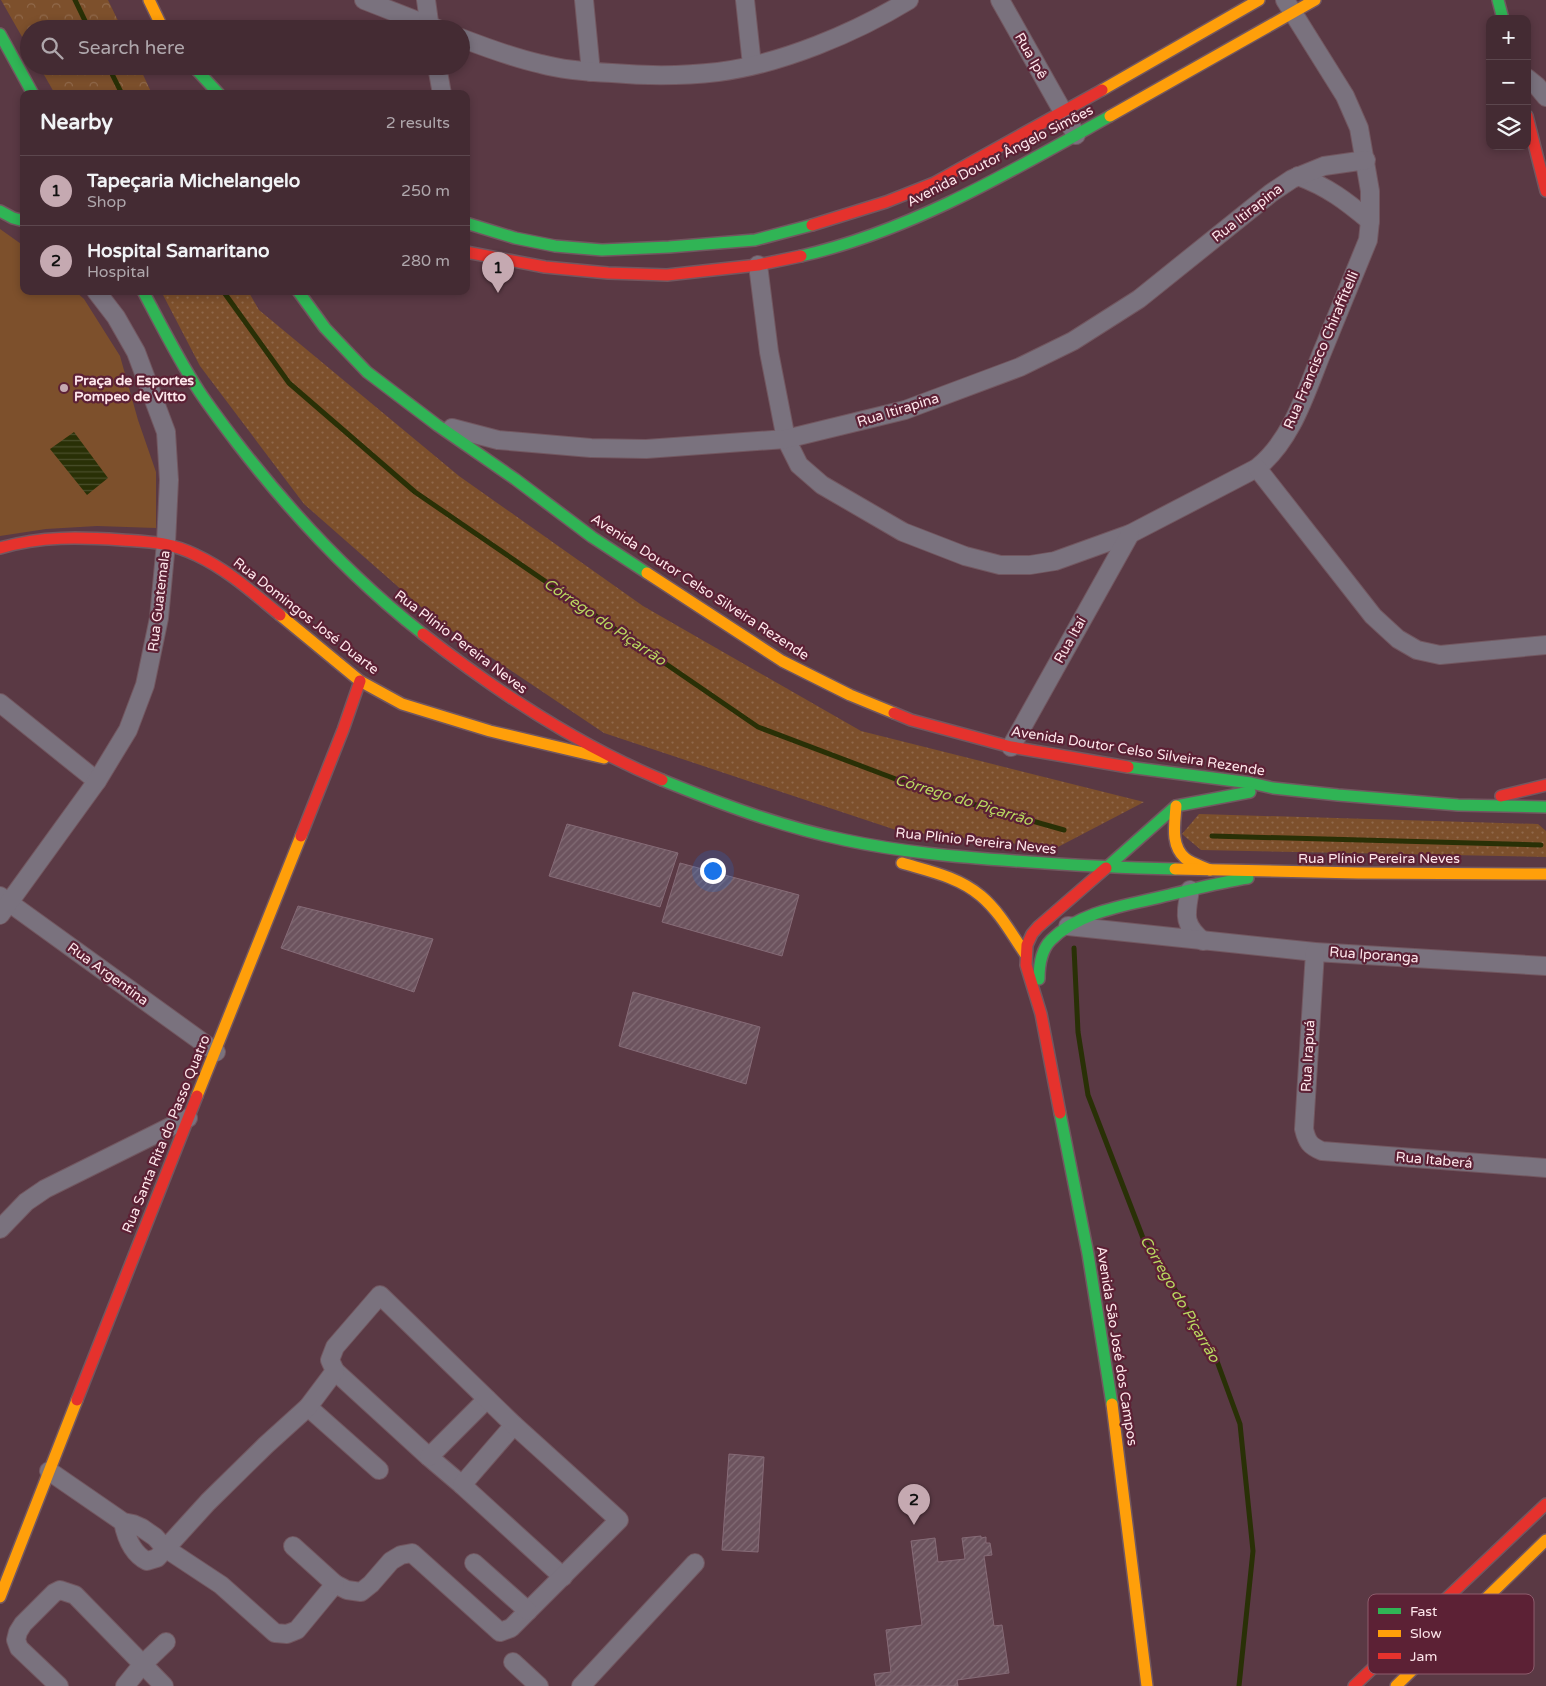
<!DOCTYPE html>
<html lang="en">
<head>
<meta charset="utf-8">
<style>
  :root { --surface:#442b33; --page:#4b333b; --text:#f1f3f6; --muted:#afa7ac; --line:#5c474e; --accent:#c5a9b1 }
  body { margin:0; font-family:"Varela Round",sans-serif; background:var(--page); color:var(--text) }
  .controls { position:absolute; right:15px; top:15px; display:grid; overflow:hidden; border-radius:10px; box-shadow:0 2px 8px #0003 }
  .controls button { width:45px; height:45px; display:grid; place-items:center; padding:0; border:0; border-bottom:1px solid var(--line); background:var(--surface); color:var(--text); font:25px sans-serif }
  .you { position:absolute; left:712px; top:870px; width:18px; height:18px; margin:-12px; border:4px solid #fff; border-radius:50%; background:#1a73e8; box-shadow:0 0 0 8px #1a73e833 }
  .badge { display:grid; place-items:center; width:32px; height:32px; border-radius:50%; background:var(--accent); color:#111; font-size:16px; font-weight:700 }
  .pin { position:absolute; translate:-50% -41px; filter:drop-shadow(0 1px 2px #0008) }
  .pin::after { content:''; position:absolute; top:26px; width:18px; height:15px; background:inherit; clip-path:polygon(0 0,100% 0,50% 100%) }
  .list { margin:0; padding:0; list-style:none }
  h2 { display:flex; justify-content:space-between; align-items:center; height:65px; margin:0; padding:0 20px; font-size:21px }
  h2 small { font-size:16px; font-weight:400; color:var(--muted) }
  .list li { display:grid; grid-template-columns:32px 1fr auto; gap:15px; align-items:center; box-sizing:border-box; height:70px; padding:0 20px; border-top:1px solid var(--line) }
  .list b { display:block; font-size:19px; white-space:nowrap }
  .list p { margin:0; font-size:16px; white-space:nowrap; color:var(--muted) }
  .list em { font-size:16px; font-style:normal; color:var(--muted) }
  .icon { flex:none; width:28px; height:28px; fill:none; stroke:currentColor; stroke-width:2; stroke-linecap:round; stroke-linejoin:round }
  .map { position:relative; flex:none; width:1546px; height:1686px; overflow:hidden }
  .search { position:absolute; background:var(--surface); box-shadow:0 2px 8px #0003; left:20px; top:20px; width:450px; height:55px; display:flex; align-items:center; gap:12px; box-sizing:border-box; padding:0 18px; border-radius:28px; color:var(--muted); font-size:19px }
  .panel { position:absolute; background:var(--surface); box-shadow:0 2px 8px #0003; left:20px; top:90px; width:450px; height:205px; border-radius:10px }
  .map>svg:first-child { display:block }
</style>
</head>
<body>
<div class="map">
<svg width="1546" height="1686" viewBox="0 0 1546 1686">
  <defs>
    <pattern id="forest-crowns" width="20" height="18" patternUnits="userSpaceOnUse" patternTransform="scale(1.25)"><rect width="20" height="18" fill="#7d502c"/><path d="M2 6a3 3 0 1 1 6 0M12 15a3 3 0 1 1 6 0" fill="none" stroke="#90694b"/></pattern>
    <pattern id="park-dots" width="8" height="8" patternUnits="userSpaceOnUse" patternTransform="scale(1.25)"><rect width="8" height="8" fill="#7d502c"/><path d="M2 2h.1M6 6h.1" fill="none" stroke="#90694b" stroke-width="1.8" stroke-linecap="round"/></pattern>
    <pattern id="water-rules" width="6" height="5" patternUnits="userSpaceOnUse" patternTransform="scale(1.25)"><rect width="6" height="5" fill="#293006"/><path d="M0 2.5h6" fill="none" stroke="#494e2a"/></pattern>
    <pattern id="building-hatch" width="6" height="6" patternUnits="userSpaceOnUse" patternTransform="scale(1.25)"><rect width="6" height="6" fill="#6c535e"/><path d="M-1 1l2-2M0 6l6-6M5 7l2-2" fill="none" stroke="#826c75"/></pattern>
  </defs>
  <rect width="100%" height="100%" fill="#5a3944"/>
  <path fill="#7d502c" d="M 0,229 L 24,246 L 24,291 L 75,291 L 84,299 L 120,356 L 138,420 L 156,472 L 156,528 L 97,526 L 46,529 L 0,536 Z"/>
  <g fill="url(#forest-crowns)">
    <path d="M 1,0 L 108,0 L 122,29 L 29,29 L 29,49 Z"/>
    <path d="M 39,66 L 139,66 L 152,94 L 55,94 Z"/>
  </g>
  <g fill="url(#park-dots)">
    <path d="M 161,291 L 248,291 L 259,310 L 459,476 L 643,606 L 861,731 L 1144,802 L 1056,848 L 899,831 L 604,733 L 437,621 L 304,504 L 200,366 Z"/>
    <path d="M 1199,814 L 1538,824 L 1546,831 L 1546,857 L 1201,850 L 1182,834 Z"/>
  </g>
  <path fill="url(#water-rules)" d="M 74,432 L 108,478 L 87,495 L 50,449 Z"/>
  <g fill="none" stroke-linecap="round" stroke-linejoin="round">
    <g stroke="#293006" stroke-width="5">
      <path d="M 75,0 L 89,29"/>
      <path d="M 108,66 L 122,94"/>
      <path d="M 223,291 L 289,383 L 415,492 L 758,727 L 930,792 L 1064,830"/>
      <path d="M 1212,836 L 1541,845"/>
      <path d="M 1074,948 L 1078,1032 L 1088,1095 L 1143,1238 L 1214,1353 L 1240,1424 L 1253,1551 L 1239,1686"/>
    </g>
  </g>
  <g fill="url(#building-hatch)" stroke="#866b77">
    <path d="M 567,824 L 678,853 L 660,907 L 549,876 Z"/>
    <path d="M 680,863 L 799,895 L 782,956 L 662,922 Z"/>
    <path d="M 298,906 L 433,939 L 414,992 L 281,948 Z"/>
    <path d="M 633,992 L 760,1027 L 746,1084 L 619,1046 Z"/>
    <path d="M 729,1454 L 764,1457 L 758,1552 L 722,1550 Z"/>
    <path d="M 981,1536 L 981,1538 L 986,1537 L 986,1543 L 990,1543 L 992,1555 L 984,1556 L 994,1626 L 1002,1625 L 1009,1673 L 957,1680 L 958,1686 L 876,1686 L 874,1674 L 891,1672 L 886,1630 L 922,1625 L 911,1541 L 935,1538 L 938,1562 L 965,1559 L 962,1538 Z"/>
  </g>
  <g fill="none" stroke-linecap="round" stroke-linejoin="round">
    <defs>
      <g id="street">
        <path d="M 364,0 L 438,29"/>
        <path d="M 426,0 L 430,29"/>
        <path d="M 584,0 L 591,72"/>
        <path d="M 745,0 L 752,65"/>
        <path d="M 1000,0 L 1076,135"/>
        <path d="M 461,38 C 487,48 514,58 541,64 C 563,70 589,72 612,73 C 647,76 683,76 718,72 C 781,64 855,33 909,0"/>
        <path d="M 437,66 L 442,94"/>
        <path d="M 1527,78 L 1537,86 L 1546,97"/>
        <path d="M 1298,176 C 1328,187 1346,201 1370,221"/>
        <path d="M 758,265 L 769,352 L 786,439 L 799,465 L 822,485 L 903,532 L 965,556 L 1000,565 L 1030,565 L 1055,561 L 1130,534 L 1257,468 C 1293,439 1306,391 1323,350 C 1338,313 1353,276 1368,240 L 1370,221 L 1370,191 L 1359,128 L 1345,96 L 1285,0"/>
        <path d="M 452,428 L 498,440 L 591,448 L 646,449 L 786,439 L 905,410 L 1020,367 L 1073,341 L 1139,299 L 1271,193 L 1292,179 L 1324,166 L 1366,160"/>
        <path d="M 1257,468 L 1373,616 L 1398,639 L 1417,650 L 1440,655 L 1546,645"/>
        <path d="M 0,703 L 97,781"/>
        <path d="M 1011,747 L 1130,534"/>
        <path d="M 1190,890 C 1186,914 1182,924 1203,941"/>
        <path d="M 0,896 L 216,1052"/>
        <path d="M 0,915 L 97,781 L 128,730 L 145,685 L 159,618 L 166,543 L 169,480 L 166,432 L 136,352 L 116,317 L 96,291"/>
        <path d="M 1068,926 L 1315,952 L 1546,966"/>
        <path d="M 1315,952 L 1304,1129 C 1307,1142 1310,1146 1322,1151 L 1546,1168"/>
        <path d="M 0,1229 L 26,1202 L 45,1189 L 188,1118"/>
        <path d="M 335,1371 L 429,1457 L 462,1485"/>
        <path d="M 308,1407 L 379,1470"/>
        <path d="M 514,1425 L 462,1485 L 563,1577"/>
        <path d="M 429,1457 L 487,1399"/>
        <path d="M 49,1471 L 123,1522 L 133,1524 L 142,1528 L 155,1537 L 165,1548 L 221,1585 L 275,1633 L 287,1634 L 297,1630 L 335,1584 L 347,1590 L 361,1592 L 371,1584 L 391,1561 L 401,1555 L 412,1553 L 500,1632 L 511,1628 L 619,1520 L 514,1425 L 380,1295 L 335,1347 L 330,1360 L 335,1371 L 308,1407 L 266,1445 L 208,1502 L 157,1558 L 147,1561 C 133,1554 126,1537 123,1522"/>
        <path d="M 293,1546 L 335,1584"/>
        <path d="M 474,1563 L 528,1611"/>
        <path d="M 513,1662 L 539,1686"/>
        <path d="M 59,1686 L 19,1648 L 16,1640 L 18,1632 L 23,1624 L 54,1593 L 60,1590 L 75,1595 L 164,1686"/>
        <path d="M 125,1686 L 142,1665 L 166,1642"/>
        <path d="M 581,1686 L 695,1563"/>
      </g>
      <g id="fast">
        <path d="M 1498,0 L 1503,19"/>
        <path d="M 0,34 L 33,94"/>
        <path d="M 193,66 L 219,94"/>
        <path d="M 0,211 L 13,218 L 24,221"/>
        <path d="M 466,223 L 515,238 L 555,246 L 602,250 L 669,247 L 755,240 L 812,225"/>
        <path d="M 801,256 C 911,231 1012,171 1110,116"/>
        <path d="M 143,291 C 161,325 178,359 199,391 C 211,409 224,426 237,443 C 291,513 353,579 423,634"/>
        <path d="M 298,291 L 325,328 L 367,372 L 437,425 L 515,479 L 592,537 L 647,573"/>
        <path d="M 1128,767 L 1251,783 L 1273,788 L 1338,795 L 1458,805 L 1546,807"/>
        <path d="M 662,780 C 721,804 782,827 845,840 C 901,852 958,857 1015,861 C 1068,865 1121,868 1175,869"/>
        <path d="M 1106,868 L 1176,806 L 1250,792"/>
        <path d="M 1039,979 C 1039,965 1041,950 1051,940 C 1081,910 1130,905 1169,895 C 1195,889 1221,882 1248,878"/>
        <path d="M 1060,1113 L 1088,1254 L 1112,1404"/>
      </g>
      <g id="slow">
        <path d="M 149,0 L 163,29"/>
        <path d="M 1102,90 L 1259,0"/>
        <path d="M 1110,116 L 1315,0"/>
        <path d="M 647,573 L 782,661 L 850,695 L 894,713"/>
        <path d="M 280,615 L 360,681 L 402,704 L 490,731 L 604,758"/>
        <path d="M 1176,806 C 1175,823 1170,845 1185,858 C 1192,864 1202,866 1210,870"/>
        <path d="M 902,863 C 929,871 959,877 981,896 C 1000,912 1012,935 1026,955"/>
        <path d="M 1175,869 L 1358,873 L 1546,874"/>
        <path d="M 197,1096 L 301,836"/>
        <path d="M 1112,1404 L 1147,1686"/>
        <path d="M 0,1597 L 77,1400"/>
        <path d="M 1396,1686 L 1546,1540"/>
      </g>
      <g id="jam">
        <path d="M 1527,116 L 1546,191"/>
        <path d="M 812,225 L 886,202 L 934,183 L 1102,90"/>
        <path d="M 466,252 L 545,267 L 608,273 L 667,275 L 758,265 L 801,256"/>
        <path d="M 0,548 C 42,536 79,537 122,540 C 150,542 170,542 196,555 C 228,570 253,593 280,615"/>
        <path d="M 423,634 C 496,691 575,744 662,780"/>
        <path d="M 894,713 L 911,720 L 1011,747 L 1128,767"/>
        <path d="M 1501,796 L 1546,785"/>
        <path d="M 301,836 L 343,730 L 360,681"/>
        <path d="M 1060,1113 L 1041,1014 L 1026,965 L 1027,945 L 1032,934 L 1038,927 L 1106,868"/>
        <path d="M 77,1400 L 197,1096"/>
        <path d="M 1354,1686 L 1546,1504"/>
      </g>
    </defs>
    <use href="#street" stroke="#725760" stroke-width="20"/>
    <use href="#fast" stroke="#725760" stroke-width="14"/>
    <use href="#slow" stroke="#725760" stroke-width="14"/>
    <use href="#jam" stroke="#725760" stroke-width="14"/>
    <use href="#street" stroke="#7a727e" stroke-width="18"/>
    <use href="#fast" stroke="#30b455" stroke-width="11"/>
    <use href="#slow" stroke="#ff9f0a" stroke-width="11"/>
    <use href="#jam" stroke="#e5322d" stroke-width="11"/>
  </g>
  <circle fill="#c5a9b1" stroke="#5c2135" stroke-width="2" cx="64" cy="388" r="5"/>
  <g text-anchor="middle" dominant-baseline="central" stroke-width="4.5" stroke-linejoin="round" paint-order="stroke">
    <g font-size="14" fill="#fee6eb" stroke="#5c2135">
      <text transform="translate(1031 56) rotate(60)">Rua Ipê</text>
      <text transform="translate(1000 156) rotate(-27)">Avenida Doutor Ângelo Simões</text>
      <text transform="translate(1247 213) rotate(-38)">Rua Itirapina</text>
      <text transform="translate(1321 350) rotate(-67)">Rua Francisco Chiraffitelli</text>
      <text transform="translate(898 410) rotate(-17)">Rua Itirapina</text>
      <text transform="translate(700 587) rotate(33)">Avenida Doutor Celso Silveira Rezende</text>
      <text transform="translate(159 601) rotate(-83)">Rua Guatemala</text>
      <text transform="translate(306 616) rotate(38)">Rua Domingos José Duarte</text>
      <text transform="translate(1070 640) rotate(-61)">Rua Itaí</text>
      <text transform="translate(461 642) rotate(37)">Rua Plínio Pereira Neves</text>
      <text transform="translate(1138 751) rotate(9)">Avenida Doutor Celso Silveira Rezende</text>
      <text transform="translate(976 841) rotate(6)">Rua Plínio Pereira Neves</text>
      <text x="1379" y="858">Rua Plínio Pereira Neves</text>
      <text transform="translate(1374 955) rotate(4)">Rua Iporanga</text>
      <text transform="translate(108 974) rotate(36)">Rua Argentina</text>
      <text transform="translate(1308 1056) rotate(-87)">Rua Irapuá</text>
      <text transform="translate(166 1134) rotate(-68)">Rua Santa Rita do Passo Quatro</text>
      <text transform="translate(1434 1160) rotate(5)">Rua Itaberá</text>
      <text transform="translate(1117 1346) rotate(81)">Avenida São José dos Campos</text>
    </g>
    <g font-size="14" font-weight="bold" fill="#fee6eb" stroke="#5c2135" text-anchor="start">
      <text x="74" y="380">Praça de Esportes<tspan x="74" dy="16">Pompeo de Vitto</tspan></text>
    </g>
    <g font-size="15" font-style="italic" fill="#b8d760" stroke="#5c2135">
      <text transform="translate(605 622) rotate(34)">Córrego do Piçarrão</text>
      <text transform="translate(964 800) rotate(17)">Córrego do Piçarrão</text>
      <text transform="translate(1180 1299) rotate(60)">Córrego do Piçarrão</text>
    </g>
  </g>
  <rect x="1368" y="1594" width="166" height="80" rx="8" fill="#5c2135" stroke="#8d5c6c" stroke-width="1"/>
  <rect x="1378" y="1608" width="23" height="6" fill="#30b455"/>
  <rect x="1378" y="1630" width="23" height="7" fill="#ff9f0a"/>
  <rect x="1378" y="1653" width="23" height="6" fill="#e5322d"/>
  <g font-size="14" fill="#fee6eb">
    <text x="1410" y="1616">Fast</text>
    <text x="1410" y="1638">Slow</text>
    <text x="1410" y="1661">Jam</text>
  </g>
</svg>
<div class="controls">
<button>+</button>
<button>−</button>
<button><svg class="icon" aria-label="layers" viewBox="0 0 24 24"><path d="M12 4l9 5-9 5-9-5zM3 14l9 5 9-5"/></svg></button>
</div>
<div class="you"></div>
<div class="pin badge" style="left:498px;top:293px">1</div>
<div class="pin badge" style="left:914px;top:1525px">2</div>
<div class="search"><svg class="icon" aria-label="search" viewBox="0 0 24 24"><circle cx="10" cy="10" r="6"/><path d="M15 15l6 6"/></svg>Search here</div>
<section class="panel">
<h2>Nearby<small>2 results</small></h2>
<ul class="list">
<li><span class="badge">1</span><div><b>Tapeçaria Michelangelo</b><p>Shop</p></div><em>250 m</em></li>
<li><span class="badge">2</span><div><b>Hospital Samaritano</b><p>Hospital</p></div><em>280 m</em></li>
</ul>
</section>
</div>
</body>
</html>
